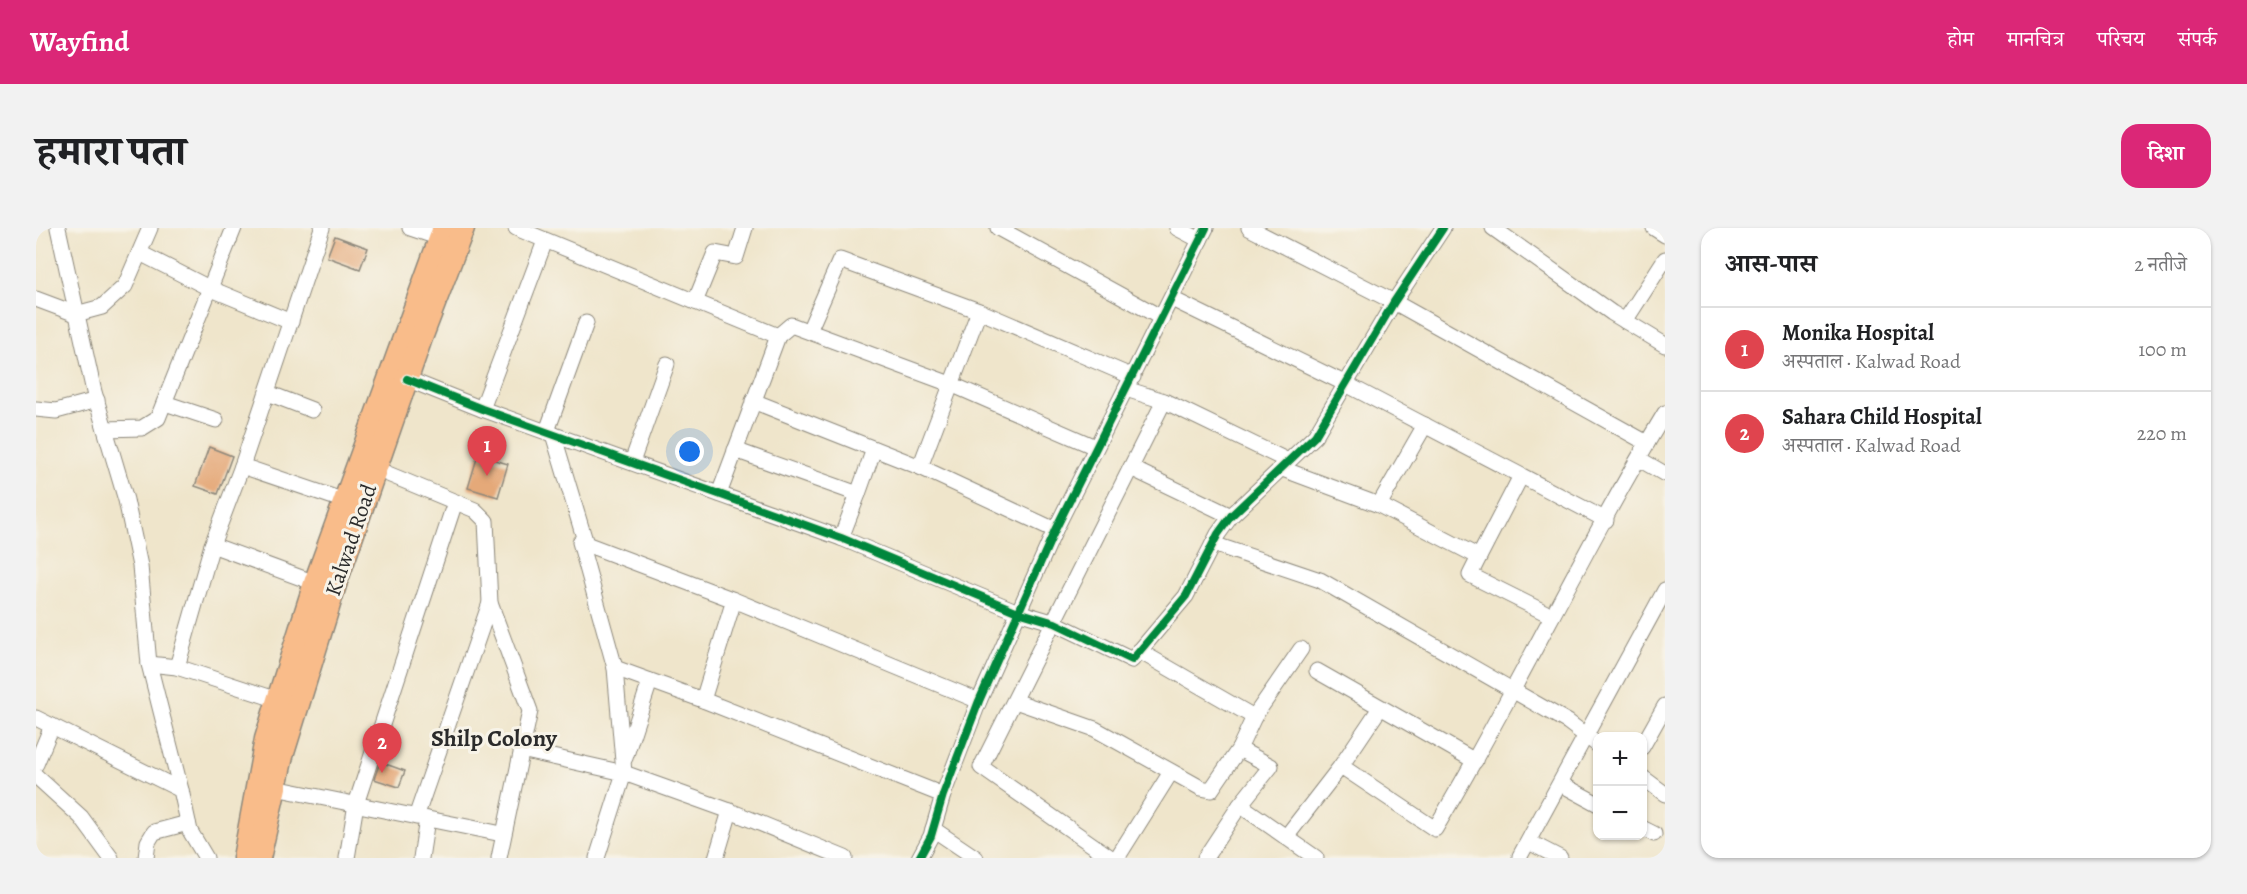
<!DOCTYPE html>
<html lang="hi">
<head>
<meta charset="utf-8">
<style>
  :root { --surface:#fff; --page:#f2f2f2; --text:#202124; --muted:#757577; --line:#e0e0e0; --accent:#db2777 }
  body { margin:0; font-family:Alegreya,"Noto Serif Devanagari",serif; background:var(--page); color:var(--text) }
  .controls { position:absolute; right:18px; bottom:18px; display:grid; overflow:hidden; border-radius:12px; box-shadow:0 2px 4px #0004 }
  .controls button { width:54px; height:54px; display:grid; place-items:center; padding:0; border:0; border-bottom:2px solid var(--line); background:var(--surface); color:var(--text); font:30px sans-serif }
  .you { position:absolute; left:654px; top:224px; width:21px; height:21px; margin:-15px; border:4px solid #fff; border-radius:50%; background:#1a73e8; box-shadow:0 0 0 9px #1a73e833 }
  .badge { display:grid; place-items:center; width:39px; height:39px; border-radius:50%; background:var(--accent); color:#fff; font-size:20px; font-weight:700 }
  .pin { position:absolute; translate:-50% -50px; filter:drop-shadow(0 2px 3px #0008) }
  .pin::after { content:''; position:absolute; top:32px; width:21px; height:18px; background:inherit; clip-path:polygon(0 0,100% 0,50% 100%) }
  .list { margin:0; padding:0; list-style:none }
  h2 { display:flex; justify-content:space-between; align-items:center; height:78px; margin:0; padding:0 24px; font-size:26px }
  h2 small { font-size:20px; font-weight:400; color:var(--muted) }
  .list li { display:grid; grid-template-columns:39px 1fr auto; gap:18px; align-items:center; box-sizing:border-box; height:84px; padding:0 24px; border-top:2px solid var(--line) }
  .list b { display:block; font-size:22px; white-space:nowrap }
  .list p { margin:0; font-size:20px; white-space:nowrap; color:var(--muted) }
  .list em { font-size:20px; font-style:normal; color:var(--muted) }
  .map { position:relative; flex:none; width:1629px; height:630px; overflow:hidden; border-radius:18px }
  header { display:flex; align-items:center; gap:36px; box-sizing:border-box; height:84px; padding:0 30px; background:var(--accent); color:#fff }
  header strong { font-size:28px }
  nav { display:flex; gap:33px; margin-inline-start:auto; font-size:21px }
  .intro { display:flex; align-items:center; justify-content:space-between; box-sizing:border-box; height:144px; padding:0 36px }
  h1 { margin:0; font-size:42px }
  .button { padding:15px 27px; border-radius:18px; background:var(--accent); color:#fff; font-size:21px; font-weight:700 }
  main { display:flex; gap:36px; padding:0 36px }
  aside { flex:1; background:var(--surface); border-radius:18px; box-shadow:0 2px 4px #0004 }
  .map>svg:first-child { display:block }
</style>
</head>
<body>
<header>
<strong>Wayfind</strong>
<nav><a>होम</a><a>मानचित्र</a><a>परिचय</a><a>संपर्क</a></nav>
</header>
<div class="intro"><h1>हमारा पता</h1><a class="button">दिशा</a></div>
<main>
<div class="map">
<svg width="1629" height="630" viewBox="0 0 1629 630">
  <rect width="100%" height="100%" fill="#f7f3e8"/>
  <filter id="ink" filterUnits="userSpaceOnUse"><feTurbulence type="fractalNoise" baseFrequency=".0167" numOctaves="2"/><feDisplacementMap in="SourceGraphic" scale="12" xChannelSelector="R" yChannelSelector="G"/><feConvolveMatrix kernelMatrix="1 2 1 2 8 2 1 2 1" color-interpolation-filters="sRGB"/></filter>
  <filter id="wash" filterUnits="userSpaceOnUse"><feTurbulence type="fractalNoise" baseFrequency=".008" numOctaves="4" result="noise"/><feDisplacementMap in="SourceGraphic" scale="24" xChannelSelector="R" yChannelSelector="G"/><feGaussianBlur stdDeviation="1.35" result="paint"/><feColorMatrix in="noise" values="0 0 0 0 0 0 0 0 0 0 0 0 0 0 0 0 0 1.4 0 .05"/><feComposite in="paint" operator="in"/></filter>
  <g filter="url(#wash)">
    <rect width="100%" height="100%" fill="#efe5cb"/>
    <g id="blocks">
      <g fill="#e5a979">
        <path d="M 299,8 L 332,20 L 324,41 L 291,29 Z"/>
        <path d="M 173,219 L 196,228 L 182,266 L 159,258 Z"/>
        <path d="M 442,227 L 472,236 L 462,269 L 432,260 Z"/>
        <path d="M 344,534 L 369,543 L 363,559 L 338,551 Z"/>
      </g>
    </g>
  </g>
  <g filter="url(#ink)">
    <use href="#blocks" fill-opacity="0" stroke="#8d887b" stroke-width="1.5"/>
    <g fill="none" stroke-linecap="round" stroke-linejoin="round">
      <defs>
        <g id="minor">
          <path d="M 22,0 L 58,164 L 90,272 L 104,338 L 113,436 L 145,562"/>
          <path d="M 374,0 L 404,10"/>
          <path d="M 480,0 L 742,108"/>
          <path d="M 962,0 L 1126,90"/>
          <path d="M 1141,0 L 1164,12"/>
          <path d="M 1213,0 L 1358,74 L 1611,215"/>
          <path d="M 1457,0 L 1576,85 L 1629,117"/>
          <path d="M 1618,0 L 1629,7"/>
          <path d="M 104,25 L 173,60 L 255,94"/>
          <path d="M 0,71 L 40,86 L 66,79 L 89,58 L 114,0"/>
          <path d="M 1136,71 L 1308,155 L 1570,292"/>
          <path d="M 659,74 L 679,25 L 700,29 L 709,0"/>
          <path d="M 1589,93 L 1629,31"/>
          <path d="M 773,103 L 804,32 L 943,83 L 1097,149"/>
          <path d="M 371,151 L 446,181 L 805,310 L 982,384 L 1019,395 L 1096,432 L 1150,368 L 1182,306 L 1195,288 L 1279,208 L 1358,74 L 1407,0"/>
          <path d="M 1090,161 L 1128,173 L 1252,233"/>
          <path d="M 232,165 L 276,182"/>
          <path d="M 717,173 L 884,239 L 1019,302"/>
          <path d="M 129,175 L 180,192"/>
          <path d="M 0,181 L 20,183 L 61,172"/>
          <path d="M 446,181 L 509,13"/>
          <path d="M 69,201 L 106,200 L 122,190 L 198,0"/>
          <path d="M 511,203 L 550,95"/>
          <path d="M 517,206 L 550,316 L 544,314 L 579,440 L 588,545 L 561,630"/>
          <path d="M 699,222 L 822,266 L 805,310"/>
          <path d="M 1603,231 L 1629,246"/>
          <path d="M 596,234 L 631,136"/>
          <path d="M 206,238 L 286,0"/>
          <path d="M 884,239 L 943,83"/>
          <path d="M 1095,240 L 1195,288"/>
          <path d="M 1244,240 L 1343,277 L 1443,329 L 1434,347 L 1516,388"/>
          <path d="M 340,241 L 439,282 L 450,293 L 454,375 L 494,483 L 463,630"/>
          <path d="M 683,266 L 742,108 L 755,97 L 917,157 L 1059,219"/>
          <path d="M 822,266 L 838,221"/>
          <path d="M 1343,277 L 1389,197"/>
          <path d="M 550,316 L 698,372 L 943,473"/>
          <path d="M 1177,316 L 1284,352 L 1532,494 L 1562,517"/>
          <path d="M 176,317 L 279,355"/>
          <path d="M 1443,329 L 1485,248"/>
          <path d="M 1103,423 L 1218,489"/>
          <path d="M 113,436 L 141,439 L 176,317 L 206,238 L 309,273"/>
          <path d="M 141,439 L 242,472"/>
          <path d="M 579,440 L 667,472 L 907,567"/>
          <path d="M 1281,443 L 1439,533"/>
          <path d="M 667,472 L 698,372"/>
          <path d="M 979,473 L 1059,501 L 1165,560 L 1175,562 L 1203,521 L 1218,489 L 1265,421"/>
          <path d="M 0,490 L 145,562 L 154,603 L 170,630"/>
          <path d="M 1606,519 L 1629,478"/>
          <path d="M 485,522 L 588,545 L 694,583 L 809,630"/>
          <path d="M 589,530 L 614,453"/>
          <path d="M 0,536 L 16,498"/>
          <path d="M 1305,538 L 1399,601 C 1480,465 1547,321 1629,185"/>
          <path d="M 0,548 L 45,589 L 75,630"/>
          <path d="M 1606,549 L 1629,566"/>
          <path d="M 1525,556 L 1562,576"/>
          <path d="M 239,560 L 466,606"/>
          <path d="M 1204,577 L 1280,630"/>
          <path d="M 380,589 L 454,375"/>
          <path d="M 1606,600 L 1618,606"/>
          <path d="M 897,601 L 940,630"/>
          <path d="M 1250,609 L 1305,538 L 1344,480"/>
          <path d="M 1493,614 L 1524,630"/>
          <path d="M 1484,628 L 1629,362"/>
          <path d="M 110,630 L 112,614 L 118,604 L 152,595"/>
          <path d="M 311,630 L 320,576 L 419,274"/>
          <path d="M 385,630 L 391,591"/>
          <path d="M 680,630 L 694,583"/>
          <path d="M 883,630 L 895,608 L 907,567 L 943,473 L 1019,302 L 1170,0"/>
          <path d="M 1075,630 L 945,539 L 1128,173"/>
          <path d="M 1081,630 L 1135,544"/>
          <path d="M 1169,630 L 1204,577 L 1235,538 L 1203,521"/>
        </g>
        <g id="primary">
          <path d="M 208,630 L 230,511 L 242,472 L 279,355 L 408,0"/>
          <path d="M 223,630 L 246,528 L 299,357 L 385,110 L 427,0"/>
        </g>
      </defs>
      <use href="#minor" stroke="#8d887b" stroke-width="17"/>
      <use href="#primary" stroke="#8d887b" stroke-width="25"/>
      <use href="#minor" stroke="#fff" stroke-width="15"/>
      <use href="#primary" stroke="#f9bc8a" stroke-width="22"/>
      <defs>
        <g id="cycleway">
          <path d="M 371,151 L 446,181 L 805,310 L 982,384 L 1019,395 L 1096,432 L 1150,368 L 1182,306 L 1195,288 L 1279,208 L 1358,74 L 1407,0"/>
          <path d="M 883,630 L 895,608 L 907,567 L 943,473 L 1019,302 L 1170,0"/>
        </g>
      </defs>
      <use href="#cycleway" stroke="#f7f3e8" stroke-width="11"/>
      <use href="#cycleway" stroke="#00873e" stroke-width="8"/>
    </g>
  </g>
  <g text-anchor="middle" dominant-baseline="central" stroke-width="6" stroke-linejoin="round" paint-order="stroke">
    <g font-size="22" fill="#2b2b2b" stroke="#f7f3e8">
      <text transform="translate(315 312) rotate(-71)">Kalwad Road</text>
    </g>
    <g font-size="24" font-weight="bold" fill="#2b2b2b" stroke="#f7f3e8">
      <text x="458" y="510">Shilp Colony</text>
    </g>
  </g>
</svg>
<div class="controls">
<button>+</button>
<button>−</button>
</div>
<div class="you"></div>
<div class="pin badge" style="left:451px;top:248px;background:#e0444e">1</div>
<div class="pin badge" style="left:346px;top:545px;background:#e0444e">2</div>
</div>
<aside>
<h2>आस-पास<small>2 नतीजे</small></h2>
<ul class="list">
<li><span class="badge" style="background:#e0444e">1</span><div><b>Monika Hospital</b><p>अस्पताल · Kalwad Road</p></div><em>100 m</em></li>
<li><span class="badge" style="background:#e0444e">2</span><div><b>Sahara Child Hospital</b><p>अस्पताल · Kalwad Road</p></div><em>220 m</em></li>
</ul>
</aside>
</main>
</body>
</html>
